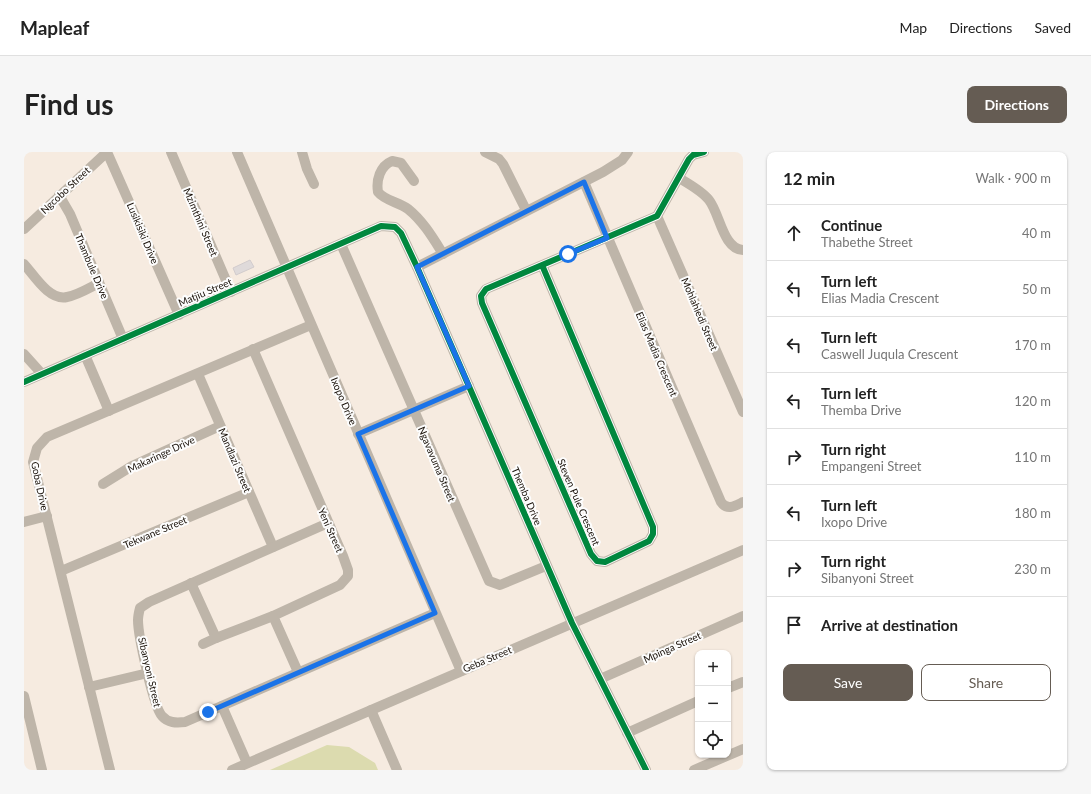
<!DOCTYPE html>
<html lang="en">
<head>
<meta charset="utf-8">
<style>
  :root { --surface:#fff; --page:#f6f6f6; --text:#222; --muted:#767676; --line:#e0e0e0; --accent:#655c53 }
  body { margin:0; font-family:Lato,sans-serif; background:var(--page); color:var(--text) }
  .controls { position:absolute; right:12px; bottom:12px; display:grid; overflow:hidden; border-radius:8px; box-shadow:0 1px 3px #0004 }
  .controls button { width:36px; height:36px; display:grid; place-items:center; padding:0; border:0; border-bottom:1px solid var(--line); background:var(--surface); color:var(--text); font:20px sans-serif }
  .stop { position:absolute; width:12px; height:12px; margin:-9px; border:3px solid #1a73e8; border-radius:50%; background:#fff }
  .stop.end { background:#1a73e8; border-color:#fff; box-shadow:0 1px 4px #0008 }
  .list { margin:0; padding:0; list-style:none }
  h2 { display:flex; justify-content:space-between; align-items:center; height:52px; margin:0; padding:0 16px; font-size:17px }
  h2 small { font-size:13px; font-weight:400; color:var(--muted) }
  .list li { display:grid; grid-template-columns:26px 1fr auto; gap:12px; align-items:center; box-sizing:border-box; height:56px; padding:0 16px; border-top:1px solid var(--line) }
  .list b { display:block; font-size:15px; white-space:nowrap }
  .list p { margin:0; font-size:13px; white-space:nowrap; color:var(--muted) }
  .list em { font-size:13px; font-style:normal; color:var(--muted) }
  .actions { display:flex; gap:8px; padding:12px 16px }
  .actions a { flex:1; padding:9px 0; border:1px solid var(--accent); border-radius:8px; text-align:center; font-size:14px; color:var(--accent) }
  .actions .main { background:var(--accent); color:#fff }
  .icon { flex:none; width:22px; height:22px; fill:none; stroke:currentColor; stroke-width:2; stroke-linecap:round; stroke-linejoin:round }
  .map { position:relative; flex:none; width:719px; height:618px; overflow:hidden; border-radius:8px }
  header { display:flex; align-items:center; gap:24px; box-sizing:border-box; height:56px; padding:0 20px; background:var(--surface); border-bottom:1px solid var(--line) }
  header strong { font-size:19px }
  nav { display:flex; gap:22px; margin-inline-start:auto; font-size:14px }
  .intro { display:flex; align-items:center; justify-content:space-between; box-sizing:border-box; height:96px; padding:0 24px }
  h1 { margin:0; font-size:28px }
  .button { padding:10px 18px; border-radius:8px; background:var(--accent); color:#fff; font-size:14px; font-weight:700 }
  main { display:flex; gap:24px; padding:0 24px }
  aside { flex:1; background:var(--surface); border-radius:8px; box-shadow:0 1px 3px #0004 }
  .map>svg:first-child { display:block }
</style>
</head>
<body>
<header>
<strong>Mapleaf</strong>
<nav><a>Map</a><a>Directions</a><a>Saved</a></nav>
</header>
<div class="intro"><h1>Find us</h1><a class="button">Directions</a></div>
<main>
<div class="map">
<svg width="719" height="618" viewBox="0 0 719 618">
  <rect width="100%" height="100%" fill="#f6ebe0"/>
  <path fill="#dcdbaf" d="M 303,593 L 325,595 L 351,611 L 354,618 L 246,618 Z"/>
  <path fill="#dfdada" stroke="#d2cccd" d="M 226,108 L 230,115 L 212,123 L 209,116 Z"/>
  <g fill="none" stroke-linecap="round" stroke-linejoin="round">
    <g stroke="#beb5a9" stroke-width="10">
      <path d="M 83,0 L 155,163"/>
      <path d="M 147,0 L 207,140"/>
      <path d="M 213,0 L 437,519"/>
      <path d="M 278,0 L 283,17 L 290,32"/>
      <path d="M 461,0 L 475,7 L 479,12 L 502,58"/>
      <path d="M 655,26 C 665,32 678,39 685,48 C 696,62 699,97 719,98"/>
      <path d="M 390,29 L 377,11 L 368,9 C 356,14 352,28 354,40 C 361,49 375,50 384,57 C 399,69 409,86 419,102"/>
      <path d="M 560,30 L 697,350 C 703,359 711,354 719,350"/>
      <path d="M 35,43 L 46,62 L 99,187"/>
      <path d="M 633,64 L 719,260"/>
      <path d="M 0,77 L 83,0"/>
      <path d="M 317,92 L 465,429 L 476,433 L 522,414"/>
      <path d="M 0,112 C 10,123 25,149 43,145 C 54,143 65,136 75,131"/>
      <path d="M 518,113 L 629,375 L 629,382 L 625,389 L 581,410 L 573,409 L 567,402 L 458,151 L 457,144 L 462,137 L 633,64 L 665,7 L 669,3 L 680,0"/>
      <path d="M 393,115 L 579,20 L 598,8 L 604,0"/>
      <path d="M 0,202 L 18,222"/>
      <path d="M 61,203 L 85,259"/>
      <path d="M 174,222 L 249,395"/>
      <path d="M 0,230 L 357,74 L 371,75 L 377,81 L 393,115 L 548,471 L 622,618"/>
      <path d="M 334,282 L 445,234"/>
      <path d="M 79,332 L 108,314 L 196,274"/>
      <path d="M 0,370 L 23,364"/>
      <path d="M 304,371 L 125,450 L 116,456 C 115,460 114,464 114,468 C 114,483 129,554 138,564 C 144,571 152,571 161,570 L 411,461"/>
      <path d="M 37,419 L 225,340"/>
      <path d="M 167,431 L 192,486 L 249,464 L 316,433 L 324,424 L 324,418 L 319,404 L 229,197"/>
      <path d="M 249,464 L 274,520"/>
      <path d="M 179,492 L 192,486"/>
      <path d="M 576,527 L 719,464"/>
      <path d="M 65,535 L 124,521"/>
      <path d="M 704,536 L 719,530"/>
      <path d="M 0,544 L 18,618"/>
      <path d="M 198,554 L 223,611"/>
      <path d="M 347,558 L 373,618"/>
      <path d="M 603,581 L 674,549"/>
      <path d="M 86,618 L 9,310 L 13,296 L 23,285 L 287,173"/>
      <path d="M 208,618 L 719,398"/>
      <path d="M 670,618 L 719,597"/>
    </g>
    <defs>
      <g id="cycleway">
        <path d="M 518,113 L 629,375 L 629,382 L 625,389 L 581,410 L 573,409 L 567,402 L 458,151 L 457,144 L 462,137 L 633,64 L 665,7 L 669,3 L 680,0"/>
        <path d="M 0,230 L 357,74 L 371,75 L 377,81 L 393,115 L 548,471 L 622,618"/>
      </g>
    </defs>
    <use href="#cycleway" stroke="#fdfdfd" stroke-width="8"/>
    <use href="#cycleway" stroke="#00873e" stroke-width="6"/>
  </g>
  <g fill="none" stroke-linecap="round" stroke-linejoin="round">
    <path stroke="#1a73e8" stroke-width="5" d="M 184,560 L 411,461 L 334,282 L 445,234 L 393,115 L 560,30 L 583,86 L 544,102"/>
  </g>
  <g text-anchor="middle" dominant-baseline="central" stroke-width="4" stroke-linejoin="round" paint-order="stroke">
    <g font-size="10" fill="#170f07" stroke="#fdfdfd">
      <text transform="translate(41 38) rotate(-43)">Ngcobo Street</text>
      <text transform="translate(177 70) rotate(67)">Mzimthini Street</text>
      <text transform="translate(119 81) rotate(67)">Lusikisiki Drive</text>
      <text transform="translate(68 114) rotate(67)">Thambule Drive</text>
      <text transform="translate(181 140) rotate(-23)">Matjiu Street</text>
      <text transform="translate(676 162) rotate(67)">Mohlahledi Street</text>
      <text transform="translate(633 202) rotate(67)">Elias Madia Crescent</text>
      <text transform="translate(320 249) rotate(67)">Ixopo Drive</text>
      <text transform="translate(137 302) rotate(-25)">Makaringe Drive</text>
      <text transform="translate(211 308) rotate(67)">Mandlazi Street</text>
      <text transform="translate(413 312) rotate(67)">Ngavavuma Street</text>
      <text transform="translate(16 334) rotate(78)">Goba Drive</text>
      <text transform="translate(503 344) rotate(67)">Themba Drive</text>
      <text transform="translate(555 350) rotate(67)">Steven Pule Crescent</text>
      <text transform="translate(307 378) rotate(66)">Yeni Street</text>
      <text transform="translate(131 380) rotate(-23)">Tekwane Street</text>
      <text transform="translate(648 495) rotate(-24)">Mpinga Street</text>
      <text transform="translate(463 507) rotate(-23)">Geba Street</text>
      <text transform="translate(126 520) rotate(77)">Sibanyoni Street</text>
    </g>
  </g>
</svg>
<div class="controls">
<button>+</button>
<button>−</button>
<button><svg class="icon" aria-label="locate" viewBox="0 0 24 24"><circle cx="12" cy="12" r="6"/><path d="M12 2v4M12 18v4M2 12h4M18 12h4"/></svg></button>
</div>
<div class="stop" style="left:544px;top:102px"></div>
<div class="stop end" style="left:184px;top:560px"></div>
</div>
<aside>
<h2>12 min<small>Walk · 900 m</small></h2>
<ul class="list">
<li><svg class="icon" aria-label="ahead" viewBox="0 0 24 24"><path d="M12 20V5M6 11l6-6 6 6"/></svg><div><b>Continue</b><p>Thabethe Street</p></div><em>40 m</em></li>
<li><svg class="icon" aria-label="left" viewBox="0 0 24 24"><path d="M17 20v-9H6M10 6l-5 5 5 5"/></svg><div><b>Turn left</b><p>Elias Madia Crescent</p></div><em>50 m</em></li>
<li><svg class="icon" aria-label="left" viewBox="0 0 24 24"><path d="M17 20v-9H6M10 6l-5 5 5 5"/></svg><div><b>Turn left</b><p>Caswell Juqula Crescent</p></div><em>170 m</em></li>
<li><svg class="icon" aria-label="left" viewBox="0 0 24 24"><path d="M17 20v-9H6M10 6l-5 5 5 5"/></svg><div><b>Turn left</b><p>Themba Drive</p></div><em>120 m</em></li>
<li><svg class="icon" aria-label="right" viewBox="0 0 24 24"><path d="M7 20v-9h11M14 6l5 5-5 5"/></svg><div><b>Turn right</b><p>Empangeni Street</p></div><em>110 m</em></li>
<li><svg class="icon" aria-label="left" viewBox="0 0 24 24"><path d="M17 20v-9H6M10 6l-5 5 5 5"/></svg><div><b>Turn left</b><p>Ixopo Drive</p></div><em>180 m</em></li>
<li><svg class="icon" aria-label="right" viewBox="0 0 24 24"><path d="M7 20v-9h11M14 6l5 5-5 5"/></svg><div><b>Turn right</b><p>Sibanyoni Street</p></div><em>230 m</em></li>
<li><svg class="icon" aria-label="arrive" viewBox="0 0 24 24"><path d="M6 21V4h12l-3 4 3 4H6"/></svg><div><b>Arrive at destination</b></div></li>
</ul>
<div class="actions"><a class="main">Save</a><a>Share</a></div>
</aside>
</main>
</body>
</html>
